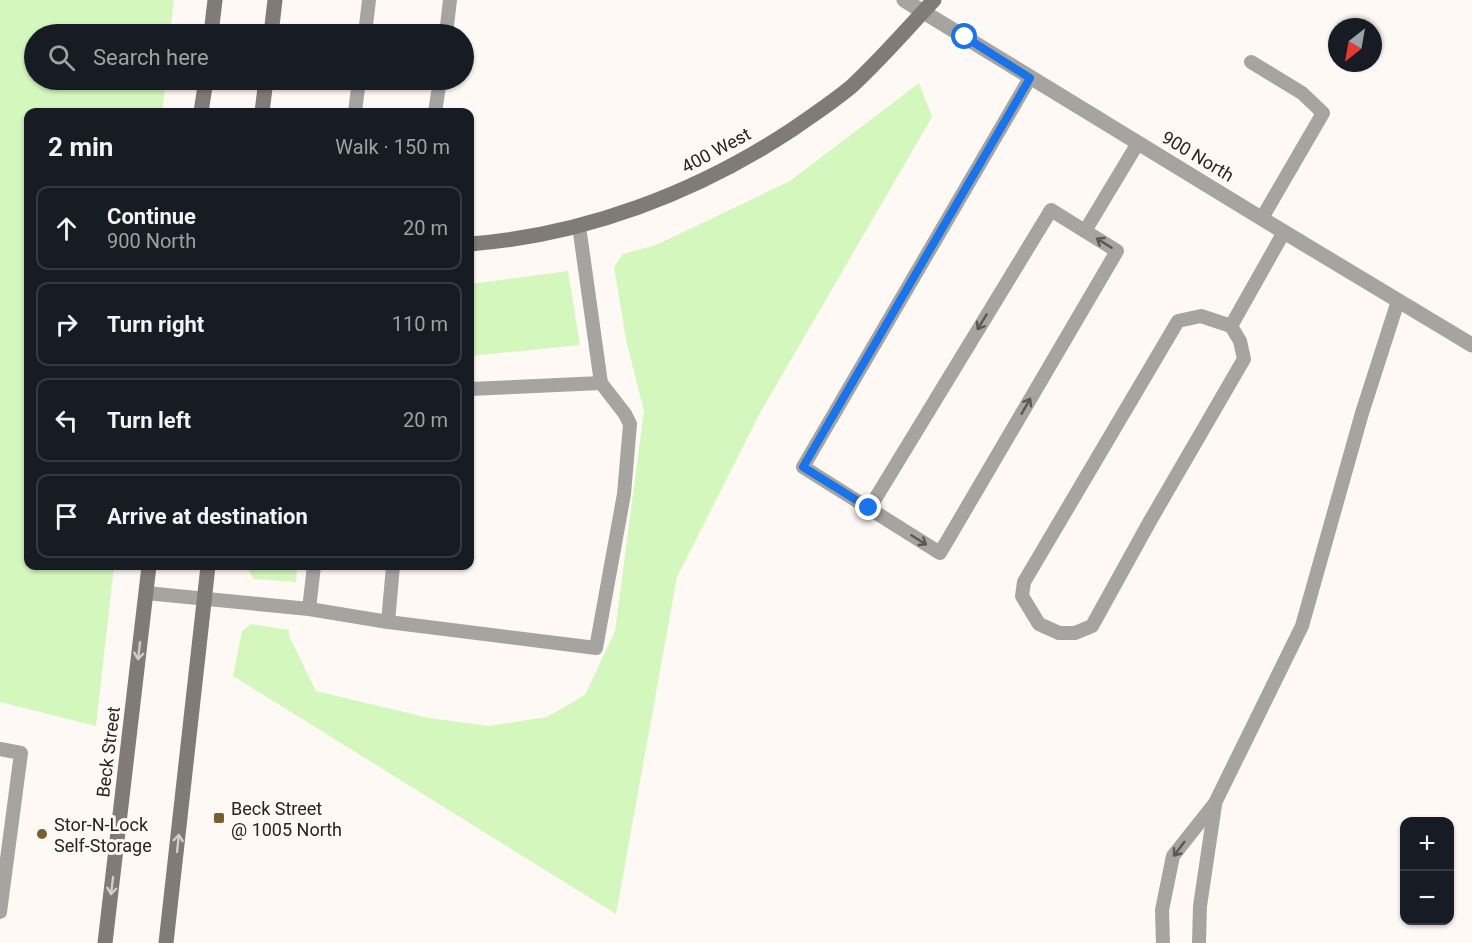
<!DOCTYPE html>
<html lang="en">
<head>
<meta charset="utf-8">
<style>
  :root { --surface:#171b24; --page:#242831; --text:#f1f3f6; --muted:#9ea1a6; --line:#363941 }
  body { margin:0; font-family:Roboto,sans-serif; background:var(--page); color:var(--text) }
  .controls { position:absolute; right:18px; bottom:18px; display:grid; overflow:hidden; border-radius:12px; box-shadow:0 2px 4px #0004 }
  .controls button { width:54px; height:54px; display:grid; place-items:center; padding:0; border:0; border-bottom:2px solid var(--line); background:var(--surface); color:var(--text); font:30px sans-serif }
  .compass { position:absolute; left:1328px; top:18px; width:54px; height:54px; border-radius:50%; background:var(--surface); box-shadow:0 2px 4px #0004; rotate:211deg }
  .stop { position:absolute; width:18px; height:18px; margin:-14px; border:4px solid #1a73e8; border-radius:50%; background:#fff }
  .stop.end { background:#1a73e8; border-color:#fff; box-shadow:0 2px 6px #0008 }
  .list { margin:0; padding:0; list-style:none }
  h2 { display:flex; justify-content:space-between; align-items:center; height:78px; margin:0; padding:0 24px; font-size:26px }
  h2 small { font-size:20px; font-weight:400; color:var(--muted) }
  .list li { display:grid; grid-template-columns:39px 1fr auto; gap:18px; align-items:center; box-sizing:border-box; height:84px; margin:0 12px 12px; padding:0 12px; border:2px solid var(--line); border-radius:12px }
  .list b { display:block; font-size:22px; white-space:nowrap }
  .list p { margin:0; font-size:20px; white-space:nowrap; color:var(--muted) }
  .list em { font-size:20px; font-style:normal; color:var(--muted) }
  .icon { flex:none; width:33px; height:33px; fill:none; stroke:currentColor; stroke-width:2; stroke-linecap:round; stroke-linejoin:round }
  .map { position:relative; flex:none; width:1472px; height:943px; overflow:hidden }
  .search { position:absolute; background:var(--surface); box-shadow:0 2px 4px #0004; left:24px; top:24px; width:450px; height:66px; display:flex; align-items:center; gap:15px; box-sizing:border-box; padding:0 21px; border-radius:33px; color:var(--muted); font-size:22px }
  .panel { position:absolute; background:var(--surface); box-shadow:0 2px 4px #0004; left:24px; top:108px; width:450px; height:462px; border-radius:12px }
  .map>svg:first-child { display:block }
</style>
</head>
<body>
<div class="map">
<svg width="1472" height="943" viewBox="0 0 1472 943">
  <rect width="100%" height="100%" fill="#fef9f4"/>
  <g fill="#d4f7bd">
    <path d="M 0,0 L 174,0 L 170,34 L 34,34 L 34,80 L 166,80 L 162,112 L 28,112 L 28,566 L 114,566 L 96,726 L 0,702 Z"/>
    <path d="M 919,83 L 932,117 L 760,413 L 677,577 L 616,914 L 233,676 L 242,631 L 251,624 L 289,630 L 289,636 L 316,691 L 429,718 L 489,726 L 547,717 L 585,695 L 615,631 L 644,411 L 626,340 L 614,267 L 623,254 L 656,245 L 790,181 Z"/>
    <path d="M 568,271 L 580,345 L 470,356 L 470,284 Z"/>
    <path d="M 247,566 L 297,566 L 296,582 L 253,579 Z"/>
  </g>
  <g fill="none" stroke-linecap="round" stroke-linejoin="round">
    <g stroke="#a6a4a1" stroke-width="14">
      <path d="M 365,34 L 369,0"/>
      <path d="M 446,34 L 450,0"/>
      <path d="M 1251,62 L 1302,93 L 1323,113 L 1262,218"/>
      <path d="M 355,112 L 359,80"/>
      <path d="M 435,112 L 440,80"/>
      <path d="M 1085,231 L 1138,143"/>
      <path d="M 1231,326 L 1201,316 L 1178,321 L 1024,582 L 1022,596 L 1039,624 L 1059,633 L 1075,633 L 1092,626 L 1150,521 L 1244,359 L 1240,341 L 1231,326 L 1284,232"/>
      <path d="M 470,389 L 601,383 L 579,226"/>
      <path d="M 869,509 L 1051,210 L 1117,251 L 940,553 L 803,467 L 1030,78"/>
      <path d="M 146,593 L 309,609 L 388,622 L 393,566"/>
      <path d="M 309,609 L 314,566"/>
      <path d="M 388,622 L 596,648 L 624,494 L 630,424 L 625,414 L 601,383"/>
      <path d="M 0,749 L 21,753 L 0,912"/>
      <path d="M 1163,943 L 1162,910 L 1173,856 L 1215,803 L 1302,626 L 1362,413 L 1398,301"/>
      <path d="M 1199,943 L 1200,906 L 1215,805"/>
    </g>
    <path stroke="#a6a4a1" stroke-width="15" d="M 904,0 L 1284,232 L 1472,345"/>
    <g stroke="#7f7b77" stroke-width="15">
      <path d="M 211,34 L 215,0"/>
      <path d="M 271,34 L 275,0"/>
      <path d="M 201,112 L 206,80"/>
      <path d="M 262,112 L 266,80"/>
      <path d="M 470,244 C 585,235 696,193 793,129 C 813,115 833,102 852,86 C 881,59 907,29 934,0"/>
      <path d="M 105,943 L 149,566"/>
      <path d="M 166,943 L 208,566"/>
    </g>
  </g>
  <defs><path id="oneway-shaft" d="M-6 0H5M1.5-3L5.5 0L1.5 3" fill="none" stroke-width="1.6" stroke-linecap="round" stroke-linejoin="round" transform="scale(1.5)"/></defs>
  <g stroke="#5a5755">
    <use href="#oneway-shaft" transform="translate(1104 243) rotate(-148)"/>
    <use href="#oneway-shaft" transform="translate(982 322) rotate(121)"/>
    <use href="#oneway-shaft" transform="translate(1026 406) rotate(-60)"/>
    <use href="#oneway-shaft" transform="translate(919 540) rotate(32)"/>
    <use href="#oneway-shaft" transform="translate(1179 849) rotate(127)"/>
  </g>
  <g stroke="#d2cdc8">
    <use href="#oneway-shaft" transform="translate(139 651) rotate(97)"/>
    <use href="#oneway-shaft" transform="translate(178 843) rotate(-84)"/>
    <use href="#oneway-shaft" transform="translate(112 886) rotate(97)"/>
  </g>
  <g fill="none" stroke-linecap="round" stroke-linejoin="round">
    <path stroke="#1a73e8" stroke-width="8" d="M 869,508 L 803,467 L 1030,78 L 965,37"/>
  </g>
  <g fill="#775f30" stroke="#fef9f4" stroke-width="2">
    <rect x="213" y="812" width="12" height="12" rx="3"/>
    <circle cx="42" cy="834" r="6"/>
  </g>
  <g text-anchor="middle" dominant-baseline="central" stroke-width="6" stroke-linejoin="round" paint-order="stroke">
    <g font-size="18" fill="#272422" stroke="#fef9f4">
      <text transform="translate(716 150) rotate(-28)">400 West</text>
      <text transform="translate(1198 156) rotate(31)">900 North</text>
      <text transform="translate(108 752) rotate(-83)">Beck Street</text>
    </g>
    <g font-size="18" fill="#272422" stroke="#fef9f4" text-anchor="start">
      <text x="231" y="808">Beck Street<tspan x="231" dy="21">@ 1005 North</tspan></text>
      <text x="54" y="824">Stor-N-Lock<tspan x="54" dy="21">Self-Storage</tspan></text>
    </g>
  </g>
</svg>
<div class="controls">
<button>+</button>
<button>−</button>
</div>
<svg class="compass" viewBox="-18 -18 36 36"><path d="M0-13l5 13h-10z" fill="#e53935"/><path d="M0 13l5-13h-10z" fill="#9ea1a6"/></svg>
<div class="stop" style="left:965px;top:37px"></div>
<div class="stop end" style="left:869px;top:508px"></div>
<div class="search"><svg class="icon" aria-label="search" viewBox="0 0 24 24"><circle cx="10" cy="10" r="6"/><path d="M15 15l6 6"/></svg>Search here</div>
<section class="panel">
<h2>2 min<small>Walk · 150 m</small></h2>
<ul class="list">
<li><svg class="icon" aria-label="ahead" viewBox="0 0 24 24"><path d="M12 20V5M6 11l6-6 6 6"/></svg><div><b>Continue</b><p>900 North</p></div><em>20 m</em></li>
<li><svg class="icon" aria-label="right" viewBox="0 0 24 24"><path d="M7 20v-9h11M14 6l5 5-5 5"/></svg><div><b>Turn right</b></div><em>110 m</em></li>
<li><svg class="icon" aria-label="left" viewBox="0 0 24 24"><path d="M17 20v-9H6M10 6l-5 5 5 5"/></svg><div><b>Turn left</b></div><em>20 m</em></li>
<li><svg class="icon" aria-label="arrive" viewBox="0 0 24 24"><path d="M6 21V4h12l-3 4 3 4H6"/></svg><div><b>Arrive at destination</b></div></li>
</ul>
</section>
</div>
</body>
</html>
